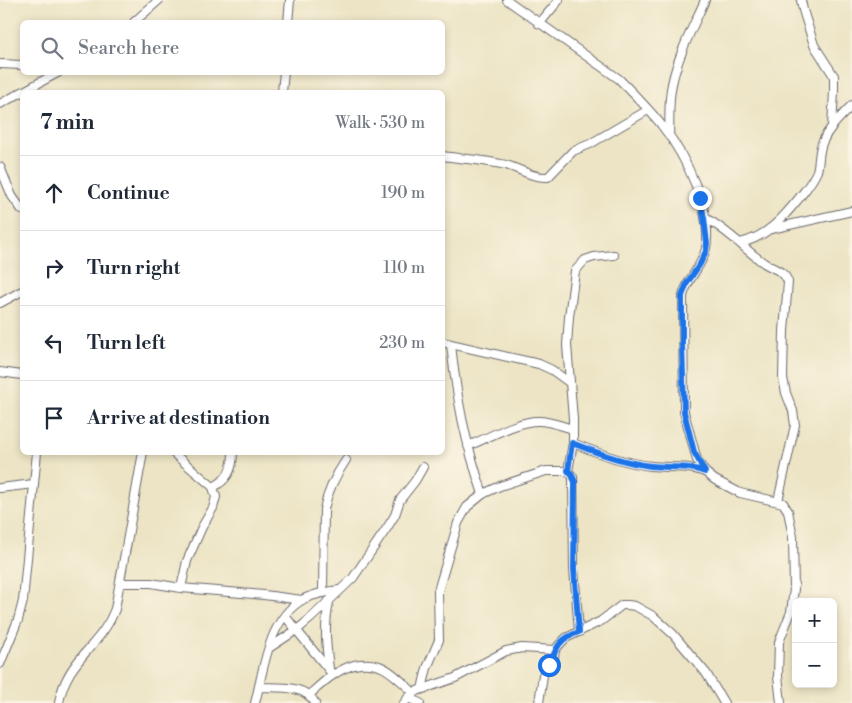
<!DOCTYPE html>
<html lang="en">
<head>
<meta charset="utf-8">
<style>
  :root { --surface:#fff; --page:#f6f6f7; --text:#1f2937; --muted:#747a83; --line:#e0e1e3 }
  body { margin:0; font-family:"Libre Bodoni",serif; background:var(--page); color:var(--text) }
  .controls { position:absolute; right:15px; bottom:15px; display:grid; overflow:hidden; border-radius:8px; box-shadow:0 2px 8px #0003 }
  .controls button { width:45px; height:45px; display:grid; place-items:center; padding:0; border:0; border-bottom:1px solid var(--line); background:var(--surface); color:var(--text); font:25px sans-serif }
  .stop { position:absolute; width:15px; height:15px; margin:-11px; border:4px solid #1a73e8; border-radius:50%; background:#fff }
  .stop.end { background:#1a73e8; border-color:#fff; box-shadow:0 1px 5px #0008 }
  .list { margin:0; padding:0; list-style:none }
  h2 { display:flex; justify-content:space-between; align-items:center; height:65px; margin:0; padding:0 20px; font-size:21px }
  h2 small { font-size:16px; font-weight:400; color:var(--muted) }
  .list li { display:grid; grid-template-columns:32px 1fr auto; gap:15px; align-items:center; box-sizing:border-box; height:75px; padding:0 20px; border-top:1px solid var(--line) }
  .list b { display:block; font-size:19px; white-space:nowrap }
  .list em { font-size:16px; font-style:normal; color:var(--muted) }
  .icon { flex:none; width:28px; height:28px; fill:none; stroke:currentColor; stroke-width:2; stroke-linecap:round; stroke-linejoin:round }
  .map { position:relative; flex:none; width:852px; height:703px; overflow:hidden }
  .search { position:absolute; background:var(--surface); box-shadow:0 2px 8px #0003; left:20px; top:20px; width:425px; height:55px; display:flex; align-items:center; gap:12px; box-sizing:border-box; padding:0 18px; border-radius:8px; color:var(--muted); font-size:19px }
  .panel { position:absolute; background:var(--surface); box-shadow:0 2px 8px #0003; left:20px; top:90px; width:425px; height:365px; border-radius:8px }
  .map>svg:first-child { display:block }
</style>
</head>
<body>
<div class="map">
<svg width="852" height="703" viewBox="0 0 852 703">
  <rect width="100%" height="100%" fill="#fcf5e5"/>
  <filter id="ink" filterUnits="userSpaceOnUse"><feTurbulence type="fractalNoise" baseFrequency=".02" numOctaves="2"/><feDisplacementMap in="SourceGraphic" scale="10" xChannelSelector="R" yChannelSelector="G"/><feConvolveMatrix kernelMatrix="1 2 1 2 8 2 1 2 1" color-interpolation-filters="sRGB"/></filter>
  <filter id="wash" filterUnits="userSpaceOnUse"><feTurbulence type="fractalNoise" baseFrequency=".0096" numOctaves="4" result="noise"/><feDisplacementMap in="SourceGraphic" scale="20" xChannelSelector="R" yChannelSelector="G"/><feGaussianBlur stdDeviation="1.12" result="paint"/><feColorMatrix in="noise" values="0 0 0 0 0 0 0 0 0 0 0 0 0 0 0 0 0 1.4 0 .05"/><feComposite in="paint" operator="in"/></filter>
  <g filter="url(#wash)">
    <rect width="100%" height="100%" fill="#ece4c4"/>
  </g>
  <g filter="url(#ink)">
    <g fill="none" stroke-linecap="round" stroke-linejoin="round">
      <defs>
        <g id="minor">
          <path d="M 507,0 L 619,79 C 634,94 650,110 663,127 C 685,155 713,212 706,248 C 703,266 687,278 683,296 L 684,412 L 697,460 L 705,472 L 715,480 L 740,493 L 783,503 L 788,511 L 793,537 L 794,589 L 791,612 L 779,642 L 778,676 L 781,703"/>
          <path d="M 801,0 L 803,10 L 814,45 L 834,76 L 834,92 L 832,126"/>
          <path d="M 134,22 L 159,0"/>
          <path d="M 288,22 L 290,0"/>
          <path d="M 539,24 L 559,0"/>
          <path d="M 0,64 L 22,65"/>
          <path d="M 282,92 L 284,72"/>
          <path d="M 0,104 L 59,72"/>
          <path d="M 669,136 C 670,119 668,101 672,84 C 678,55 693,27 705,0"/>
          <path d="M 442,156 C 464,159 485,160 506,165 C 520,169 533,178 548,177 L 573,151 L 590,144 L 648,110"/>
          <path d="M 0,167 L 12,196 L 22,210"/>
          <path d="M 705,218 C 727,229 744,249 764,263 C 773,269 785,271 788,282 L 784,331 L 783,378 L 786,393 L 793,411 L 795,425 L 778,501"/>
          <path d="M 771,229 L 852,211"/>
          <path d="M 740,243 C 767,237 783,218 800,197 C 806,189 813,181 817,171 C 820,161 818,151 823,141 C 829,127 841,117 852,105"/>
          <path d="M 0,303 L 22,291"/>
          <path d="M 442,342 L 539,364 L 552,370 L 570,383"/>
          <path d="M 451,345 C 457,400 465,442 483,494"/>
          <path d="M 0,372 L 22,375"/>
          <path d="M 573,443 C 597,453 624,463 651,466 C 669,468 687,465 705,472"/>
          <path d="M 468,446 C 488,438 517,421 538,421 C 550,421 562,426 573,429"/>
          <path d="M 172,452 L 213,487 L 216,497 L 213,508 L 202,527 L 187,561 L 181,588"/>
          <path d="M 568,471 L 573,443 L 573,419 L 567,345 L 569,317 L 575,271 L 585,260 L 594,257 L 614,255"/>
          <path d="M 213,487 C 227,481 233,468 233,452"/>
          <path d="M 0,488 L 34,484 L 37,452"/>
          <path d="M 121,583 L 151,583 L 181,588 L 264,595 L 302,600"/>
          <path d="M 323,593 L 324,509 C 328,490 335,476 346,460"/>
          <path d="M 329,602 C 324,627 326,643 329,669"/>
          <path d="M 285,616 L 333,675"/>
          <path d="M 269,648 L 298,629 L 310,619 L 353,578 L 387,528 L 395,515 L 400,500 L 415,481 L 423,467"/>
          <path d="M 0,664 L 18,620 L 23,601 L 34,484"/>
          <path d="M 259,687 C 278,688 305,684 315,703"/>
          <path d="M 422,689 L 427,668 L 439,640 L 438,591 L 458,523 L 467,507 L 483,494 L 500,486 L 546,471 L 568,471 L 573,477 L 574,569 L 579,632"/>
          <path d="M 309,695 C 317,688 324,681 333,675 C 339,671 347,667 354,665 C 383,659 394,675 414,693"/>
          <path d="M 408,698 L 420,703"/>
          <path d="M 59,703 C 66,659 101,647 115,609 L 143,452"/>
          <path d="M 255,703 C 264,669 268,620 302,600 C 312,594 327,592 339,590"/>
          <path d="M 404,703 L 408,698 L 417,691 L 455,678 L 506,651 L 522,648 L 555,650"/>
          <path d="M 539,703 L 543,675 L 554,657 L 555,650 L 560,644 L 566,638 L 601,621 L 622,605 L 628,605 L 635,606 L 653,616 L 673,634 L 706,673 L 724,703"/>
        </g>
      </defs>
      <use href="#minor" stroke="#69666b" stroke-width="10"/>
      <use href="#minor" stroke="#fff" stroke-width="8"/>
    </g>
  </g>
  <g fill="none" stroke-linecap="round" stroke-linejoin="round" filter="url(#ink)">
    <path stroke="#1a73e8" stroke-width="6" d="M 549,665 C 552,660 553,655 556,650 C 560,640 570,635 579,632 L 574,569 L 575,482 L 571,473 L 568,471 L 572,443 C 597,453 624,463 651,466 C 669,468 687,465 705,472 L 694,452 L 684,412 L 682,342 L 682,296 L 687,283 L 700,264 L 706,251 L 707,243 L 704,218 L 700,198"/>
  </g>
</svg>
<div class="controls">
<button>+</button>
<button>−</button>
</div>
<div class="stop" style="left:549px;top:665px"></div>
<div class="stop end" style="left:700px;top:198px"></div>
<div class="search"><svg class="icon" aria-label="search" viewBox="0 0 24 24"><circle cx="10" cy="10" r="6"/><path d="M15 15l6 6"/></svg>Search here</div>
<section class="panel">
<h2>7 min<small>Walk · 530 m</small></h2>
<ul class="list">
<li><svg class="icon" aria-label="ahead" viewBox="0 0 24 24"><path d="M12 20V5M6 11l6-6 6 6"/></svg><div><b>Continue</b></div><em>190 m</em></li>
<li><svg class="icon" aria-label="right" viewBox="0 0 24 24"><path d="M7 20v-9h11M14 6l5 5-5 5"/></svg><div><b>Turn right</b></div><em>110 m</em></li>
<li><svg class="icon" aria-label="left" viewBox="0 0 24 24"><path d="M17 20v-9H6M10 6l-5 5 5 5"/></svg><div><b>Turn left</b></div><em>230 m</em></li>
<li><svg class="icon" aria-label="arrive" viewBox="0 0 24 24"><path d="M6 21V4h12l-3 4 3 4H6"/></svg><div><b>Arrive at destination</b></div></li>
</ul>
</section>
</div>
</body>
</html>
